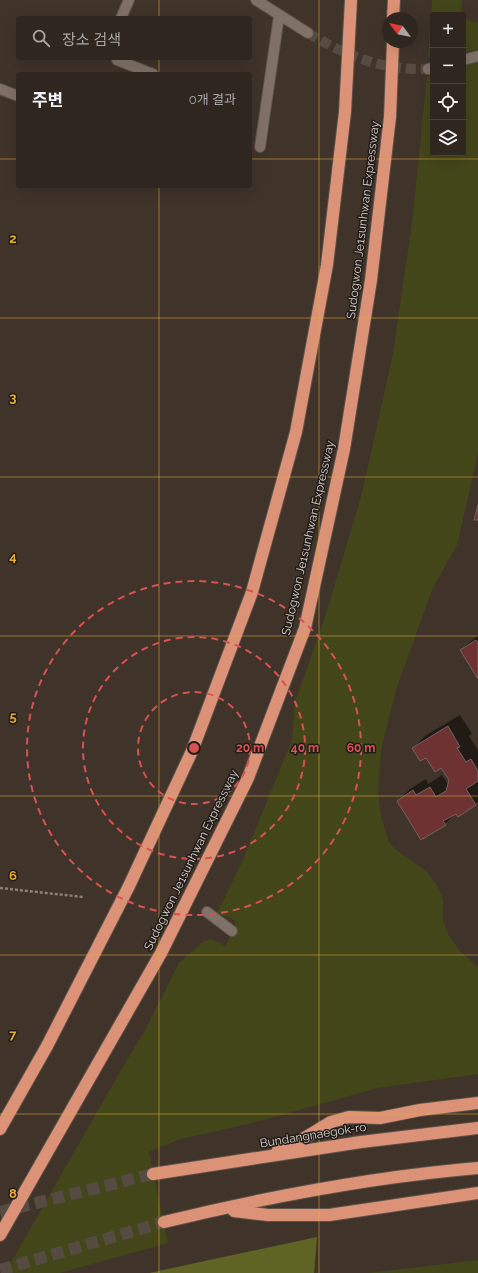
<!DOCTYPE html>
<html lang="ko">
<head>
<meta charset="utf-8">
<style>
  :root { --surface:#2f2620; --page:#372e29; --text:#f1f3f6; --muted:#a7a5a5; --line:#4a433e }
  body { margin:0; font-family:Raleway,"Noto Sans KR",sans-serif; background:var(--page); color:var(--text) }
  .controls { position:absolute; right:12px; top:12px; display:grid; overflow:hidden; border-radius:4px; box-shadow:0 4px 16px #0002 }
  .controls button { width:36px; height:36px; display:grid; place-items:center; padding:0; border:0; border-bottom:1px solid var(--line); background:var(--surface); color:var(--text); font:20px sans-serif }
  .compass { position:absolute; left:382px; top:12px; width:36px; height:36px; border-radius:50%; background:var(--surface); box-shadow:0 4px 16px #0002; rotate:302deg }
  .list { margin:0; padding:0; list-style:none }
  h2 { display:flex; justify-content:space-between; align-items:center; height:52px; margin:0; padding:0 16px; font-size:17px }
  h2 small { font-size:13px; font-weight:400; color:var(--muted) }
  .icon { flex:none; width:22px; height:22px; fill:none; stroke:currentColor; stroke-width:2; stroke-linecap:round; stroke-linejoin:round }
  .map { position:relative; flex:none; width:478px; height:1273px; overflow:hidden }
  .search { position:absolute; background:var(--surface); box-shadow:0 4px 16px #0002; left:16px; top:16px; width:236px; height:44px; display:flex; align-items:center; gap:10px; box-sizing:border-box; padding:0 14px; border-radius:4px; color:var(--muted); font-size:15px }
  .panel { position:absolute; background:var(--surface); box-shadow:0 4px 16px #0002; left:16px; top:72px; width:236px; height:116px; border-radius:4px }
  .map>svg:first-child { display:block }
</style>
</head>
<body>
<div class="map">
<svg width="478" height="1273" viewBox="0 0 478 1273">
  <rect width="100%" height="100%" fill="#3f332a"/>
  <g fill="#424619">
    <path d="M 432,0 L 462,0 L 461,15 L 433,15 L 433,59 L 428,57 Z"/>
    <path d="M 463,18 L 478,23 L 478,49 L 463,53 Z"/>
    <path d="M 478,61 L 478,454 L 457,545 L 432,590 L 396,690 L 381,751 L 378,791 L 381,816 L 389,842 L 395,849 L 427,872 L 438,887 L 443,899 L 443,920 L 448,934 L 460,951 L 478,967 L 478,1074 L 378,1088 L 252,1123 L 181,1139 L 149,1152 L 168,1243 L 60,1273 L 5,1273 L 117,1077 L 145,1030 L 179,963 L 203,942 L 211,939 L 221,943 L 225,948 L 236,921 L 217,913 L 242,862 L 292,740 L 295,702 L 325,617 L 362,493 L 393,353 L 412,223 L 427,76 L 433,75 L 433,153 L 463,153 L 463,66 Z"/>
    <path d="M 478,1260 L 478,1273 L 367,1273 Z"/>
  </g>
  <path fill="#5f6425" d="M 317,1237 L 314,1273 L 149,1273 Z"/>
  <g fill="#0007">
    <path d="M 478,635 L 478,677 L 461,650 Z"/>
    <path d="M 460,715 L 472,734 L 469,736 L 478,750 L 478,802 L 456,813 L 445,824 L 398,801 L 410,789 L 426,779 L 428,784 L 442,775 L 449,786 L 450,780 L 442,767 L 413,749 L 425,736 Z"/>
  </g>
  <g fill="#6e3232" stroke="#746261">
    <path d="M 478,505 L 478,520 L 474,520 Z"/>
    <path d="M 476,640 L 478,642 L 478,679 L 460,650 Z"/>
    <path d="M 448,726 L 460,747 L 457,748 L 466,762 L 471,759 L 478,771 L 478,781 L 466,789 L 476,805 L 458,817 L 456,814 L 443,821 L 446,825 L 421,840 L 397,801 L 413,790 L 416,795 L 430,787 L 436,797 L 446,791 L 449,780 L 441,768 L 435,772 L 426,758 L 420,761 L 412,748 Z"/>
  </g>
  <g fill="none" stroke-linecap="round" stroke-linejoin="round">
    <path stroke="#564b42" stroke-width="10" stroke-dasharray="10 5" stroke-linecap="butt" d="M 308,33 C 345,55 383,71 428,69"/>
    <g stroke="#564b42" stroke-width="12" stroke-dasharray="12 6" stroke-linecap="butt">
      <path d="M 0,1212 L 153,1174"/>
      <path d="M 0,1270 L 164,1222"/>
    </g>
    <defs>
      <g id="minor">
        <path d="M 256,0 L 308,33"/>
        <path d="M 121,18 L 129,0"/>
        <path d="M 118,58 L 117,60 L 153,74"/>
        <path d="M 463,60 L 478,56"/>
        <path d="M 428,69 L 433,68"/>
        <path d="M 0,89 L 18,96"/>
        <path d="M 260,147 L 279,16"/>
        <path d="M 207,912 L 232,931"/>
      </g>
      <g id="highway">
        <path d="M 393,18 L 394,0"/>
        <path d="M 0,1129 L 47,1046 L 129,886 L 192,751 L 252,592 L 296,432 L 327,265 L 345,112 L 351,0"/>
        <path d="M 278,1150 L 298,1142 L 331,1122 L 349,1117 L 380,1118 L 420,1110 L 478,1103"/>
        <path d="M 153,1174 L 361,1142 L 478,1128"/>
        <path d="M 234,1211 L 268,1215 L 329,1215 L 478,1193"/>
        <path d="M 164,1222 C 267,1197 372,1177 478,1168"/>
        <path d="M 0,1235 L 161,953 L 248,778 L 305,628 L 344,449 L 371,280 L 390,117 L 393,42"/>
      </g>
    </defs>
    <use href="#minor" stroke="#5c524a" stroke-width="12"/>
    <use href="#highway" stroke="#5c524a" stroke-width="14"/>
    <path stroke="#8a8079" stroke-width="2.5" stroke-dasharray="3 2" stroke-linecap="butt" d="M 0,888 L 83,897"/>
    <use href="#minor" stroke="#7f7167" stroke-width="10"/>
    <use href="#highway" stroke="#dc9276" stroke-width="12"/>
  </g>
  <path fill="none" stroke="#e6ad36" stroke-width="1" stroke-opacity="0.55" d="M 159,0 L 159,18M 319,0 L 319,1273M 159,58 L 159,74M 0,159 L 18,159M 250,159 L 478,159M 159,186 L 159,1273M 0,318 L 478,318M 0,477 L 478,477M 0,636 L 478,636M 0,796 L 478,796M 0,955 L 478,955M 0,1114 L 478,1114"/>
  <g fill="none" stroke="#d75251" stroke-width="2" stroke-dasharray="7 5">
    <circle cx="194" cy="748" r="56"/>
    <circle cx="194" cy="748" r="111"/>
    <circle cx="194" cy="748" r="167"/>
  </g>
  <g text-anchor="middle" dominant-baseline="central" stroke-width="3" stroke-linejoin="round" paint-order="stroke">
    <g font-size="12" fill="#d9d1cc" stroke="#221c18">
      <text transform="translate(363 220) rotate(-83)">Sudogwon Je1sunhwan Expressway</text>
      <text transform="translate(308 538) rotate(-77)">Sudogwon Je1sunhwan Expressway</text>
      <text transform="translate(191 860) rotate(-64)">Sudogwon Je1sunhwan Expressway</text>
      <text transform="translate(313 1135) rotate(-9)">Bundangnaegok-ro</text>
    </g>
  </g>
  <g font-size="13" text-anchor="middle" font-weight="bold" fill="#e6ad36" stroke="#221c18" stroke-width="3" stroke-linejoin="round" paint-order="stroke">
    <text x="13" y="243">2</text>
    <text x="13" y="402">3</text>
    <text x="13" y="561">4</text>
    <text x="13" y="721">5</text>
    <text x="13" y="880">6</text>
    <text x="13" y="1039">7</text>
    <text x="13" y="1198">8</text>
  </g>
  <circle cx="194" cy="748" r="6" fill="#d75251" stroke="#221c18" stroke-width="2"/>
  <g font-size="12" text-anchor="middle" font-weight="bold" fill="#d75251" stroke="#221c18" stroke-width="3" stroke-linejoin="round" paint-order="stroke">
    <text x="250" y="752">20 m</text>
    <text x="305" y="752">40 m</text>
    <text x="361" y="752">60 m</text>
  </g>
</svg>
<div class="controls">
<button>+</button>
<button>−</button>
<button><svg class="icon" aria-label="locate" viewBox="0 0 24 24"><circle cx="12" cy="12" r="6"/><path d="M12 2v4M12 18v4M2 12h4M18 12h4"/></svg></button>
<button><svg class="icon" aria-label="layers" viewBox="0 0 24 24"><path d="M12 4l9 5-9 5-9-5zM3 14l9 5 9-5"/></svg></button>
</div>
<svg class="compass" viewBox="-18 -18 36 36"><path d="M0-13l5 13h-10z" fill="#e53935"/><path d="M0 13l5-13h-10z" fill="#a7a5a5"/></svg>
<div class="search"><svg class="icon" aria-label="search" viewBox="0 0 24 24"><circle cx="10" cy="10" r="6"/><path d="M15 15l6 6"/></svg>장소 검색</div>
<section class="panel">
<h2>주변<small>0개 결과</small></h2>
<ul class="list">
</ul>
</section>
</div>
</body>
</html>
